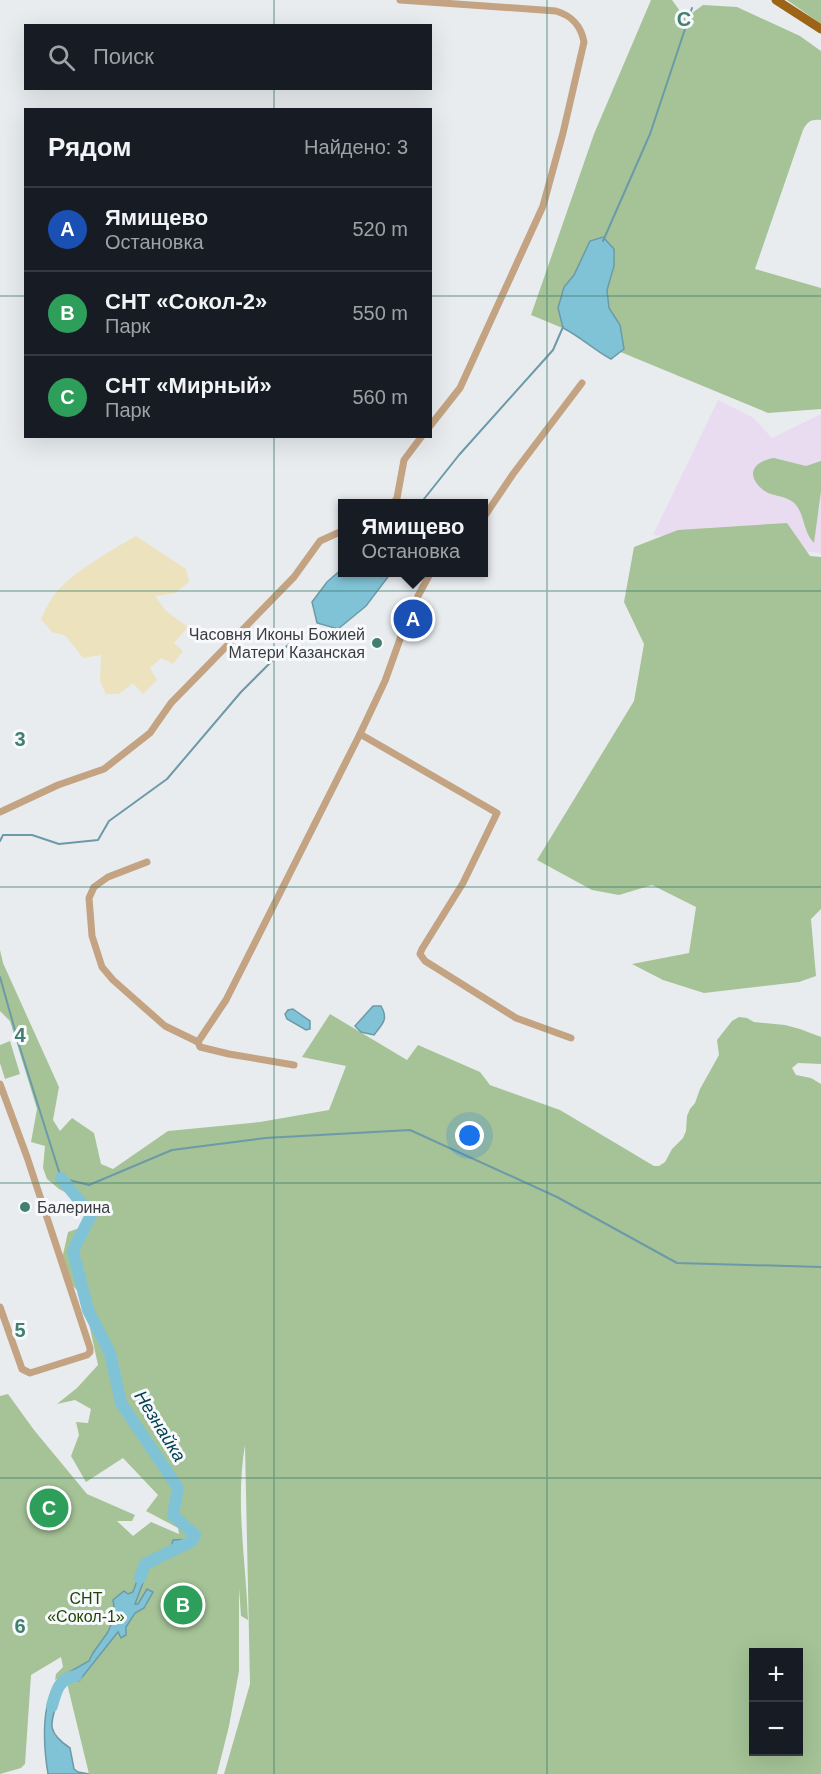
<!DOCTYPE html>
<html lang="ru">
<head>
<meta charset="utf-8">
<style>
  :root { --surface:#171b24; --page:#20242c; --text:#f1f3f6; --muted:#9ea1a6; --line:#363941; --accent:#1a73e8 }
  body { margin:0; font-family:Arial,sans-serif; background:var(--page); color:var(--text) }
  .controls { position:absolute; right:18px; bottom:18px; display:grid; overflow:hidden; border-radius:0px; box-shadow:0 6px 24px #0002 }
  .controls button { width:54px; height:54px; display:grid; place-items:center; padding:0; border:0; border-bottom:2px solid var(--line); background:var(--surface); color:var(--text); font:30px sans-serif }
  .you { position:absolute; left:470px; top:1136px; width:21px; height:21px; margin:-15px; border:4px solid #fff; border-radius:50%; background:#1a73e8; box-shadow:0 0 0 9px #1a73e833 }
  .badge { display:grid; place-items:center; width:39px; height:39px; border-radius:50%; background:var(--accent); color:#fff; font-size:20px; font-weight:700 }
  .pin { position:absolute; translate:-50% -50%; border:3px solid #fff; box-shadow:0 2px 6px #0006 }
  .popup { position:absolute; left:338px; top:499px; width:150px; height:78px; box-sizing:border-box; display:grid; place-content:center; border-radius:0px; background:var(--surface); filter:drop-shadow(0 2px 4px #0005); font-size:20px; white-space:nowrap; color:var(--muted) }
  .popup b { font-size:22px; color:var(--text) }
  .popup::after { content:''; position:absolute; left:50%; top:100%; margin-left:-12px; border:12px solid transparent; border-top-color:var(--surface) }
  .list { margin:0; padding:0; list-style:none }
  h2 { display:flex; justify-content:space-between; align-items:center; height:78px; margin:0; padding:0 24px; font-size:26px }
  h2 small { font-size:20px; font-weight:400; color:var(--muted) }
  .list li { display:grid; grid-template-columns:39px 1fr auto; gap:18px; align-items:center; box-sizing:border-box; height:84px; padding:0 24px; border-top:2px solid var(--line) }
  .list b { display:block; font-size:22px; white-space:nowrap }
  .list p { margin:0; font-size:20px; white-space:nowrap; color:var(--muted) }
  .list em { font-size:20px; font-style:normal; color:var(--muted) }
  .icon { flex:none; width:33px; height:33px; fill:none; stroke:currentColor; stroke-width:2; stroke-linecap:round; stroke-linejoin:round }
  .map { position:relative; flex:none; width:821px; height:1774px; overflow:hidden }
  .search { position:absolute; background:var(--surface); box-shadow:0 6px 24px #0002; left:24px; top:24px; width:408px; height:66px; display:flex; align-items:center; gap:15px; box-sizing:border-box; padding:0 21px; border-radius:0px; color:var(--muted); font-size:22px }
  .panel { position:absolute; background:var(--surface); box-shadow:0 6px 24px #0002; left:24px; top:108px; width:408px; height:330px; border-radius:0px }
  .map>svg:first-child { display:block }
</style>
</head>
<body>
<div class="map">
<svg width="821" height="1774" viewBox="0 0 821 1774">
  <rect width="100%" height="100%" fill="#e9ecef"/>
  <path fill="#e9dcf1" d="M 718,400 L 754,418 L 772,438 L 821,414 L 821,553 L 653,535 Z"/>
  <g fill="#a5c397" fill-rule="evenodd">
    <path d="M 651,0 L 672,0 L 685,18 L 703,5 L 737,7 L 800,36 L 821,51 L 821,120 C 811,119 807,122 803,130 L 755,269 L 821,288 L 821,409 L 768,413 L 531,315 L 594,134 Z"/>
    <path d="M 787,0 L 821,0 L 821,24 Z"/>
    <path d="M 774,458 L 806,466 L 821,461 L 821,491 L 814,543 C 803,532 805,516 796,505 C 787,494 772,498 762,489 C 745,474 754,461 774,458 Z"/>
    <path d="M 787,523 L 810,556 L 821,557 L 821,909 L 811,919 L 816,976 L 799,982 L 704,993 L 663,980 L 632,964 L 689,953 L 696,907 L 652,885 L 619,895 L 592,890 L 537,860 L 634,701 L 644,644 L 624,602 L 634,547 L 678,530 Z"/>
    <path d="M 0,950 L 3,963 L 59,1087 L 53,1120 L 60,1131 L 72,1118 L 94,1133 L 101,1164 L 113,1169 L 168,1131 L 260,1122 L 329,1110 L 346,1066 L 302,1057 L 330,1014 L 407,1060 L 418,1045 L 480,1072 L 490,1085 L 560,1110 L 654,1166 L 659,1166 L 665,1162 L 672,1149 L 683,1138 L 686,1131 L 687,1116 L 690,1109 L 695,1103 L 700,1089 L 719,1055 L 717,1040 L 732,1021 L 739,1017 L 747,1018 L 754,1022 L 785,1025 L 800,1029 L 821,1037 L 821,1064 L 798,1063 L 792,1068 L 796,1075 L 811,1078 L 821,1084 L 821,1774 L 224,1774 L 250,1684 L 245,1445 C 235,1503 246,1561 248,1620 L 241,1616 L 239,1588 L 239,1671 L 229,1726 L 217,1774 L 89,1774 L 65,1675 L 55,1680 L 56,1674 L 63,1667 L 61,1657 L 31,1675 L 25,1764 L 21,1768 L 0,1774 L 0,1396 L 8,1394 L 34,1430 L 87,1494 L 135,1515 L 132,1521 L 117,1521 L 133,1536 L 151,1522 L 179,1534 L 178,1528 L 146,1511 L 158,1495 L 123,1458 L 86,1482 L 71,1456 L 79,1435 L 76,1422 L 88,1423 L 91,1409 L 75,1400 L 57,1404 L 77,1388 L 98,1365 L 83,1296 L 68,1281 L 62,1259 L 68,1232 L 91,1224 L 72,1196 L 59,1189 L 47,1179 L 43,1168 L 45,1146 L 31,1142 L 37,1109 L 10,1021 L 0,1011 ZM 754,1652 L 798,1652 L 798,1752 L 754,1752 Z"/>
    <path d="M 10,1041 L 20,1074 L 5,1079 L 0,1063 L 0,1045 Z"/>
  </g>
  <path fill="#ece2bd" d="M 136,536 L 186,569 L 189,582 L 175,593 L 155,596 L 166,611 L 188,627 L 174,643 L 183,651 L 173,664 L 161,658 L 150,668 L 157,680 L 143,694 L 133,683 L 119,694 L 106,694 L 100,681 L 101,655 L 83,658 L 66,636 L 52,632 L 41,619 C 45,611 49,601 55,594 C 70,574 113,549 136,536 Z"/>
  <g fill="#81c3d6" stroke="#6c9aa8" stroke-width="1.5">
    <path d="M 603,237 L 614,249 L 614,266 L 607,290 L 609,308 L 620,325 L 624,349 L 611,359 C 594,350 581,337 563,328 L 558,308 L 564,287 L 574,275 L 590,241 Z"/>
    <path d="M 342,569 L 342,572 L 391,573 L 366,606 L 338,629 L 317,623 L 312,602 L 327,582 Z"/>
    <path d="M 373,1006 L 381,1006 C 389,1020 382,1024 374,1035 L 361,1032 L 355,1026 Z"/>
    <path d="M 293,1009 L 310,1021 L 310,1029 L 306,1030 L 287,1019 L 285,1014 L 288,1010 Z"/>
    <path d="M 192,1539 L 196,1542 C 191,1550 187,1548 179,1548 C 174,1548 170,1552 165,1555 L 164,1552 L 171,1547 L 173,1540 Z"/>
    <path d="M 143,1564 L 147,1565 L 144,1580 L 135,1604 L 138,1604 L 147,1589 L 153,1592 L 144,1608 L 135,1613 L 126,1627 L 126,1635 L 121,1638 L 118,1632 L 79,1681 L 72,1679 L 63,1683 L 60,1680 L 64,1675 L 89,1661 L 93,1653 L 108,1632 L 113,1620 L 108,1615 L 114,1607 L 113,1600 L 124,1591 L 128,1594 L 133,1592 Z"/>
    <path d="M 53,1690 L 60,1692 C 54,1719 41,1729 70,1748 L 74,1769 L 78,1772 L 89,1774 L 48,1774 C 44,1750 41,1711 53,1690 Z"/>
  </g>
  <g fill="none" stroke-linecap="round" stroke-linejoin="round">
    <g stroke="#6c9aa8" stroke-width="2">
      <path d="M 603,241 L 650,134 L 692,8"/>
      <path d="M 420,504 L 459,455 L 553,350 L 563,327"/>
      <path d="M 0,841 L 3,835 L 32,835 L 59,844 L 98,840 L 109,821 L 167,779 L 241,692 L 292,641"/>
      <path d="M 0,977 L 20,1048 L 61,1178 L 89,1185 L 172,1150 L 265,1138 L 410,1130 L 557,1197 L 677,1263 L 821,1267"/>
    </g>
    <g stroke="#81c3d6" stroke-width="12">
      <path d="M 61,1178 L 91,1215 L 73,1251 L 88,1310 L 110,1353 L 121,1403 L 178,1488 L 173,1515 L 195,1535 L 192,1541 L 145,1564 L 140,1578"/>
      <path d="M 52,1706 C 56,1691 59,1678 76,1676"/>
    </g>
    <g stroke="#c3a382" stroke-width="7">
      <path d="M 400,0 L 556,11 C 572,16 581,25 584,42 L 563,133 L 543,206 L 460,388 L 430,426"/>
      <path d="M 393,504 L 397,498 L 404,460 L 422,436"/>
      <path d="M 484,517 L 513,474 L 582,383"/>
      <path d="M 360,734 L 497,813 L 463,883 L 422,949 L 420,954 L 425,961 L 516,1018 L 571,1038"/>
      <path d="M 0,812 L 58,785 L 104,769 L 150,733 L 171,703 L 294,577 L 320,541 L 342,531"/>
      <path d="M 147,862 L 108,877 L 94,887 L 89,898 L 92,936 L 102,967 L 113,980 L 165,1026 L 198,1042 L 200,1047 L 229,1054 L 294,1065"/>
      <path d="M 198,1042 L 226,1000 L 360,734 L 385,681 L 404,628 L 418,596 L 431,572"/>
      <path d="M 0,1084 L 27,1157 L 90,1348 L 90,1352 L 87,1355 L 30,1373 L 22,1369 L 0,1307"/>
    </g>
    <path stroke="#9d6418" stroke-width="9" d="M 776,0 L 821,29"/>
  </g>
  <path fill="none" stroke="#41806e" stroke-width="1.5" stroke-opacity="0.55" d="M 274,0 L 274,26M 547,0 L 547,1774M 274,88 L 274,110M 0,296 L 26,296M 430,296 L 821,296M 274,436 L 274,1774M 0,591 L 821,591M 0,887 L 821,887M 0,1183 L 821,1183M 0,1478 L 821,1478"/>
  <g fill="#41806e" stroke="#f7f9fd" stroke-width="2">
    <circle cx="377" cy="643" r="6"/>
    <circle cx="25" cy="1207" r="6"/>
  </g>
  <g text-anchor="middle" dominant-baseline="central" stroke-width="6" stroke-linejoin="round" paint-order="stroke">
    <g font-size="16" fill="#3b3c3d" stroke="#f7f9fd" text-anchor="end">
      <text x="365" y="634">Часовня Иконы Божией<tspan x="365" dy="18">Матери Казанская</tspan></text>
      <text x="37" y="1207" text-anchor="start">Балерина</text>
    </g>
    <g font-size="16" fill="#1f4603" stroke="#f7f9fd">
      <text x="86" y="1598">СНТ<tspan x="86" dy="18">«Сокол-1»</tspan></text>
    </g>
    <g font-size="18" font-style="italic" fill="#01414e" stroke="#f7f9fd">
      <text transform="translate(160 1426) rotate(58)">Незнайка</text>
    </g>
  </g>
  <g font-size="20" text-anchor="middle" font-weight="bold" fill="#41806e" stroke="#f7f9fd" stroke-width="6" stroke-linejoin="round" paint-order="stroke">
    <text x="684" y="26">C</text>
    <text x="20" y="746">3</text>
    <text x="20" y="1042">4</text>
    <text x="20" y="1337">5</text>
    <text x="20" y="1633">6</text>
  </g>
</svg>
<div class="controls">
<button>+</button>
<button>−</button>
</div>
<div class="you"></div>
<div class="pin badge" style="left:413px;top:619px;background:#1a4fb4">A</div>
<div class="popup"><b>Ямищево</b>Остановка</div>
<div class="pin badge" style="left:183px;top:1605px;background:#2e9e5b">B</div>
<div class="pin badge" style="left:49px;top:1508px;background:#2e9e5b">C</div>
<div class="search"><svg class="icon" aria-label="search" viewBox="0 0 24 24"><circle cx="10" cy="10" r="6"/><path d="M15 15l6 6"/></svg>Поиск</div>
<section class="panel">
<h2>Рядом<small>Найдено: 3</small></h2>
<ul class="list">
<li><span class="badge" style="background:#1a4fb4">A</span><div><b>Ямищево</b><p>Остановка</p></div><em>520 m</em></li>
<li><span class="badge" style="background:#2e9e5b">B</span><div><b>СНТ «Сокол-2»</b><p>Парк</p></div><em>550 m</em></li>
<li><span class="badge" style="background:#2e9e5b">C</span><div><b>СНТ «Мирный»</b><p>Парк</p></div><em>560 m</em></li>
</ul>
</section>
</div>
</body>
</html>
